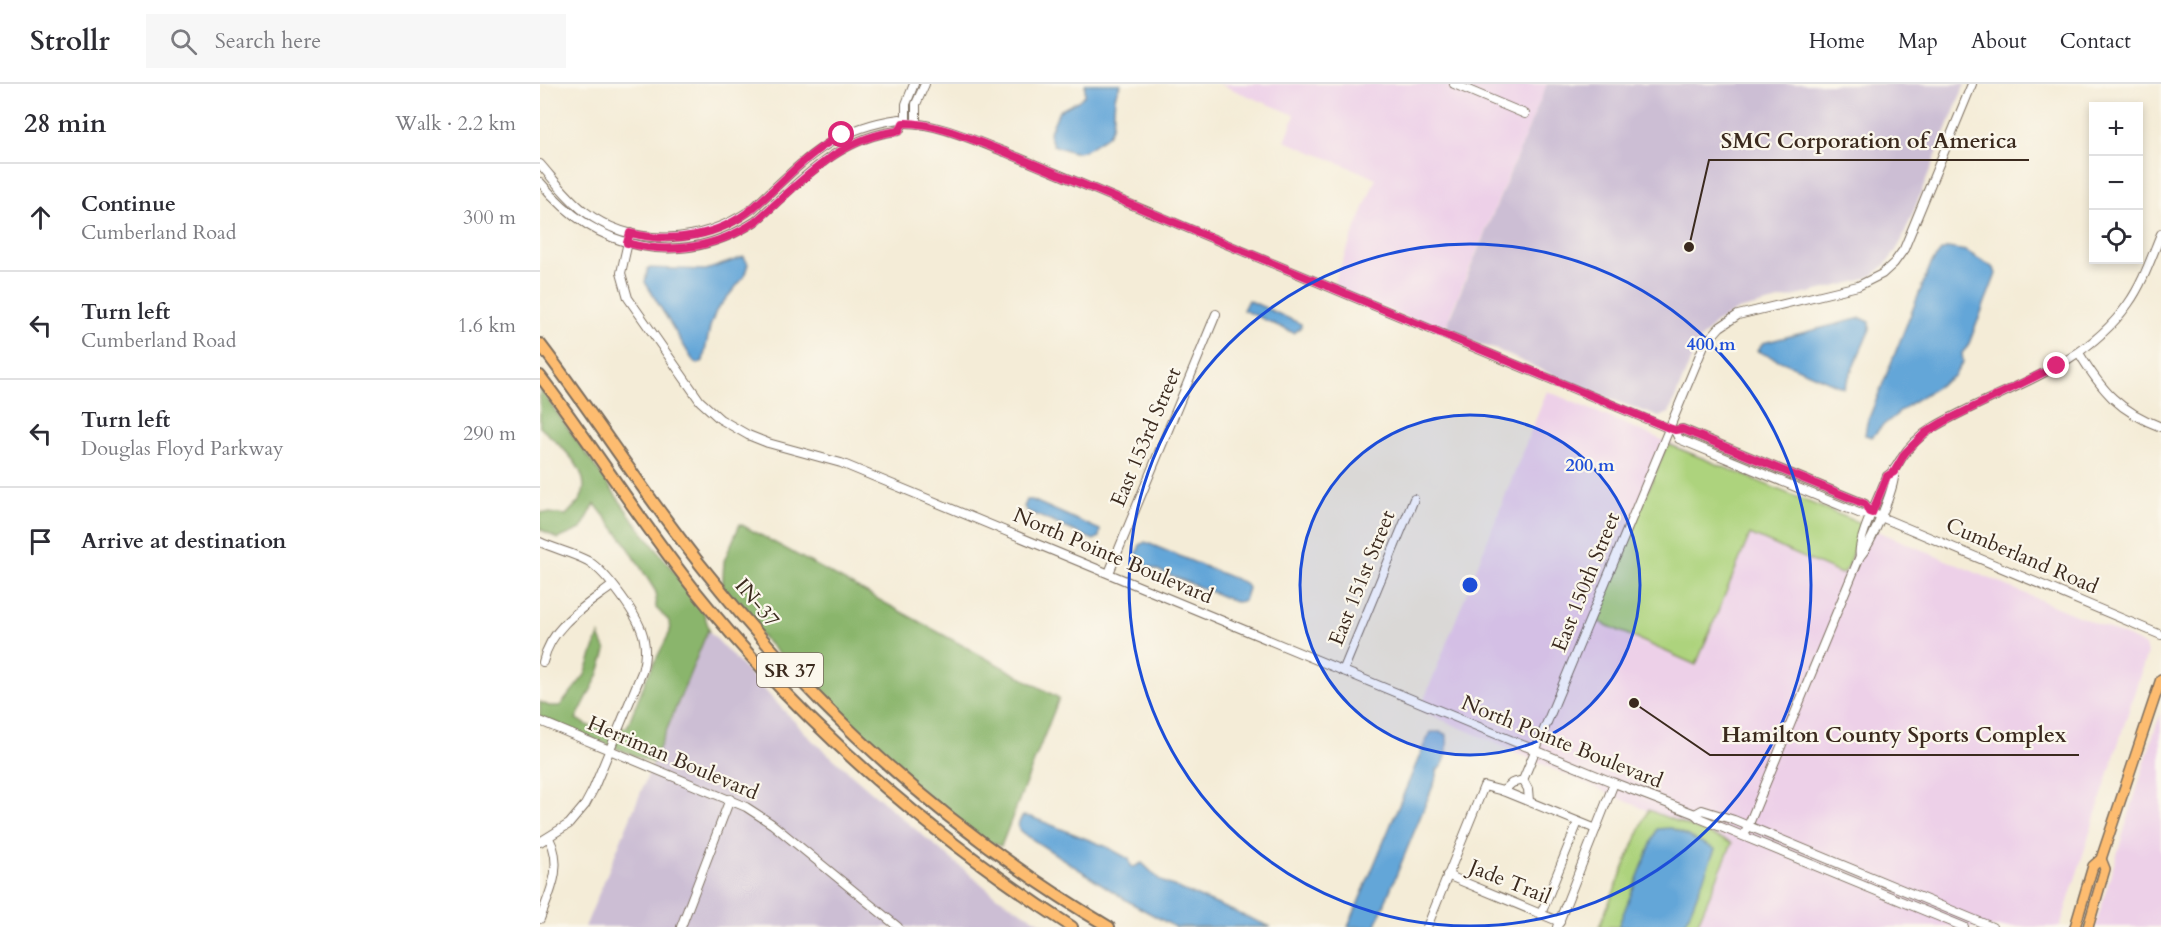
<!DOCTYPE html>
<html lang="en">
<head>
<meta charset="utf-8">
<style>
  :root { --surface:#fff; --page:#f7f7f7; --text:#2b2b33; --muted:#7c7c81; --line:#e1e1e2 }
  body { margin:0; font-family:Cardo,serif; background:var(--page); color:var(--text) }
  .controls { position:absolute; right:18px; top:18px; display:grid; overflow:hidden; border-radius:0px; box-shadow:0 3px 9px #0003 }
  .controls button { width:54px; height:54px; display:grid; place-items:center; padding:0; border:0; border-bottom:2px solid var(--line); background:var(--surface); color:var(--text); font:30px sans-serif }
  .stop { position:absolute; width:18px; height:18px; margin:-14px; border:4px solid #db2777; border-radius:50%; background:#fff }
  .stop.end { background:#db2777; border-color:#fff; box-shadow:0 2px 6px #0008 }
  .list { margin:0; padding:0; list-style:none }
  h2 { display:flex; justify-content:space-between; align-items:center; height:78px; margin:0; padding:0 24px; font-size:26px }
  h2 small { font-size:20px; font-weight:400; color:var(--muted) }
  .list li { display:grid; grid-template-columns:39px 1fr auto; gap:18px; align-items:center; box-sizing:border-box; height:108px; padding:0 24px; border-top:2px solid var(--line) }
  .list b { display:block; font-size:22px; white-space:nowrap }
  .list p { margin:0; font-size:20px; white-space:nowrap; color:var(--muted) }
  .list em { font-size:20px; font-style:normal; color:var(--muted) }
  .icon { flex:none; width:33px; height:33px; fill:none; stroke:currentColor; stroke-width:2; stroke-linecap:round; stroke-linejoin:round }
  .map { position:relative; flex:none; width:1621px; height:843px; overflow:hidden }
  header { display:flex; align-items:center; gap:36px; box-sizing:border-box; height:84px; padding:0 30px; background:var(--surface); border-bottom:2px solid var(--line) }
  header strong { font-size:28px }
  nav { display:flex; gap:33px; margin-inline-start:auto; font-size:21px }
  .search { width:420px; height:54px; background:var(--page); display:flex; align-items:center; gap:15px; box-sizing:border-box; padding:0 21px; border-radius:0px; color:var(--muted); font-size:22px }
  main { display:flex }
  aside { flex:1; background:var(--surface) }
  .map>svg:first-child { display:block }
</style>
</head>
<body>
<header>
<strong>Strollr</strong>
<div class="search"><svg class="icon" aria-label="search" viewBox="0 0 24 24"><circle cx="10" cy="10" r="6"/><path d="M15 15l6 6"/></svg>Search here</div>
<nav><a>Home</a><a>Map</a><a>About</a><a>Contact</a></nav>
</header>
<main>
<aside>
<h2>28 min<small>Walk · 2.2 km</small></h2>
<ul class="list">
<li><svg class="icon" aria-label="ahead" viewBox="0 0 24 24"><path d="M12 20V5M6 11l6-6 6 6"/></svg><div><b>Continue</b><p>Cumberland Road</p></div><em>300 m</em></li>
<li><svg class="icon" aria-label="left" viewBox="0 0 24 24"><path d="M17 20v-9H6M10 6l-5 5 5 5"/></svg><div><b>Turn left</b><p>Cumberland Road</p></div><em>1.6 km</em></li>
<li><svg class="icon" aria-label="left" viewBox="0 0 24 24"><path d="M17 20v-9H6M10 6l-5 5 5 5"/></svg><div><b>Turn left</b><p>Douglas Floyd Parkway</p></div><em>290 m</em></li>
<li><svg class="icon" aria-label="arrive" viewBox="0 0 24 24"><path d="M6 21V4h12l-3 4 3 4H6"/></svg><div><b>Arrive at destination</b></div></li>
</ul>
</aside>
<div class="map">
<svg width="1621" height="843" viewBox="0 0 1621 843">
  <rect width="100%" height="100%" fill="#fbf7ec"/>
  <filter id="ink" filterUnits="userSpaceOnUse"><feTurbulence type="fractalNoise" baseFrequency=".0167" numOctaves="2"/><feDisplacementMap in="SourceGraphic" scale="12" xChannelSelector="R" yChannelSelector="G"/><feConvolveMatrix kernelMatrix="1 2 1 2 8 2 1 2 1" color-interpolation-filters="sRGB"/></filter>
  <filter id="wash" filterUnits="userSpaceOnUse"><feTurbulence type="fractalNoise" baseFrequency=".008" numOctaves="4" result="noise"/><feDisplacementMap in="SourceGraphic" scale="24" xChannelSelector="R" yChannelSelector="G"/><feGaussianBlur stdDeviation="1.35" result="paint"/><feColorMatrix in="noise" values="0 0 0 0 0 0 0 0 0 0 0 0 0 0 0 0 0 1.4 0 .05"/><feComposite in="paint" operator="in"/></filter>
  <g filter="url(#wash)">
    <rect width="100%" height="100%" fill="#f4ecd7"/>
    <g fill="#edd0e8">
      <path d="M 679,0 L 1007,0 L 903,248 L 792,203 L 836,94 L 745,57 L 755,31 Z"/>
      <path d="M 1007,307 L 1597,557 L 1605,562 L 1607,569 L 1520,843 L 1156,843 L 1192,759 L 1113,729 L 880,626 Z"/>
      <path d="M 1621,629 L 1621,843 L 1555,843 L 1615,645 Z"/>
    </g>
    <g fill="#ccbed4">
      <path d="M 1007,0 L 1425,0 L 1362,156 L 1354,170 L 1344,182 L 1333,191 L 1319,197 L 1198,226 L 1176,238 L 1160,256 L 1154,268 L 1129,329 L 1119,333 L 1044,305 L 957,266 L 904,248 Z"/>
      <path d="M 168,546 L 272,656 L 362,734 L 456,812 L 508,843 L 45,843 Z"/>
    </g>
    <g fill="#add37d" stroke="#747e4e" stroke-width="1.5">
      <path d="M 1130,361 L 1322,440 L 1308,482 L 1305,488 L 1301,490 L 1210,450 L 1156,581 L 1055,536 L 1126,363 Z"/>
      <path d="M 1108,726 L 1192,759 L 1156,843 L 1144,843 L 1160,803 L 1117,746 L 1078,843 L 1059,843 Z"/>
    </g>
    <g fill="#8ab56c" stroke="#627045" stroke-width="1.5">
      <path d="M 0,305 L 94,437 L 162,523 L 170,548 L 168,546 L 113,679 L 0,633 L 0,618 L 9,622 L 20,622 L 45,591 L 59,551 L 66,567 L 58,592 L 36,635 L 53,644 L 87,643 L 107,593 L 130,548 L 129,537 L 116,524 L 116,508 L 85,458 L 55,420 L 41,445 L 18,455 L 0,445 L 0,428 L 26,431 C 30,427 35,422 39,417 C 58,390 17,359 0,343 Z"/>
      <path d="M 200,440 L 519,614 L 461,762 L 437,754 L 298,634 L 182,509 L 184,477 Z"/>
    </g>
    <g fill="#64a6d8" stroke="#50687b" stroke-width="1.5">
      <path d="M 545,0 L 581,0 C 569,15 579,36 568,51 C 564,55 557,58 552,62 C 536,73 530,67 513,61 L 509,50 L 519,27 L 538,17 L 545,11 Z"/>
      <path d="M 1408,164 L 1426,167 L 1454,184 L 1456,190 L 1428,262 L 1422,269 L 1423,278 L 1414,292 L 1371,319 L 1341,343 L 1332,353 L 1325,351 L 1327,339 L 1391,180 L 1401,167 Z"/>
      <path d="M 204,173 L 208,180 L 204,193 L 176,227 L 170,243 L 163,277 L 158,280 L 152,275 L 105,198 L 108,184 L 166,186 Z"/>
      <path d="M 708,216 L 761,240 L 761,243 L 754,249 L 703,226 Z"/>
      <path d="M 1321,234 L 1330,238 L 1330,245 L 1304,304 L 1217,267 L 1223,259 Z"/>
      <path d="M 487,416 L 492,416 L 560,446 L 559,453 L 554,456 L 487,427 L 484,423 Z"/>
      <path d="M 605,458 L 705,499 L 708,504 L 704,517 L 696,518 L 600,479 L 596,471 L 600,461 Z"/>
      <path d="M 891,648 L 901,648 L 907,651 C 908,663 908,679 897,686 L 897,692 L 835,843 L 808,843 L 885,659 Z"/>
      <path d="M 483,732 L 491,733 L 567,763 L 589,775 L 591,782 L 594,783 L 602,779 L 621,797 L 731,843 L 635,843 L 591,819 L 481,748 C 476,742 479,737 483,732 Z"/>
      <path d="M 1131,744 L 1175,765 L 1144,843 L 1078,843 L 1117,745 Z"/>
    </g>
  </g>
  <g filter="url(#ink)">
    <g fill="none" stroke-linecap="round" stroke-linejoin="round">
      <defs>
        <g id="minor">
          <path d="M 914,0 L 985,30"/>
          <path d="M 366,39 L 366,20 L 374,0"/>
          <path d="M 376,39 L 376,20 L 385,0"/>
          <path d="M 0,80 C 14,96 27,114 44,127 C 94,165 161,160 212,125 C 261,80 290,44 360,35 L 363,39 C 395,38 436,57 465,68 L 1135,347 L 1142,345 L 1325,420 L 1329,428"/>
          <path d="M 0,98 C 57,167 139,186 216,137 C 258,99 299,52 359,47 L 363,39"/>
          <path d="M 90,149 L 81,189 L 88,214 L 160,317 L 180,335 L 208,351 L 228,359 L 301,379 L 1072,698 L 1155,730 L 1159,734 L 1424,843"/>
          <path d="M 1539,269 C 1562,307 1579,327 1621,343"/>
          <path d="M 1135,347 L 1139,355 L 1321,430 L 1329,428 L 1621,551"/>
          <path d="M 0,458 C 15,465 33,469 48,477 C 66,488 101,534 104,556 C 106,566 105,577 102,588 L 53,706 L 45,721 L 29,740 L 0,758"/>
          <path d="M 1320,472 C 1316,457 1341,409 1347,392 C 1355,387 1356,382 1361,375 C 1369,362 1381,351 1394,343 C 1460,304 1541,287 1588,220 C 1603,199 1611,174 1621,150"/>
          <path d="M 569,489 L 676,230"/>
          <path d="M 3,578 C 11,542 44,523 72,502"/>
          <path d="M 803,587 L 874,415"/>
          <path d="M 0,637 L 206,723 L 232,740 L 358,843"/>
          <path d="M 983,696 L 988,705 L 989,717"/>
          <path d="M 963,707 L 972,699 L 983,696 L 1164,261 L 1180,243 L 1198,231 L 1318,202 L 1342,190 L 1354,179 L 1364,165 L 1432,0"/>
          <path d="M 1155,730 L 1162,726 L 1194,736 L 1452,843"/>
          <path d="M 1204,752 L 1320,472 C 1330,463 1357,399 1354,388"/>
          <path d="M 907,791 L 1020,838"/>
          <path d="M 1001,830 L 1038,738"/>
          <path d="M 0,835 C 10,808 24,782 9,754"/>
          <path d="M 141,843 L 190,715"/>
          <path d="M 887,843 L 944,702 L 963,707 L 1056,745"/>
          <path d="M 1017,843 L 1074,699"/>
        </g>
        <g id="major">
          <path d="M 1535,843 L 1553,782 L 1561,775 L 1621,595"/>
          <path d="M 1548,843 L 1565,785 L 1561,775"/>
        </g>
        <g id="highway">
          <path d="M 0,260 C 56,333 105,412 163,484 C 276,627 412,750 569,843"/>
          <path d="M 0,292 C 54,363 101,439 157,509 C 263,641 390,751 532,843"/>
        </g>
      </defs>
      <use href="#minor" stroke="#7c6e5f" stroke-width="10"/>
      <use href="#major" stroke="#7c6e5f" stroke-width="12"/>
      <use href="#highway" stroke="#7c6e5f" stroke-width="14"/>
      <use href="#minor" stroke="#fff" stroke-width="8"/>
      <use href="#major" stroke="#fdbc70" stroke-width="9"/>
      <use href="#highway" stroke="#fdbc70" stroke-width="10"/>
    </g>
  </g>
  <g fill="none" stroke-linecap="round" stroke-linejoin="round" filter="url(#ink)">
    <path stroke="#db2777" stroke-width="8" d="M 302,51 C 267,68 242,100 213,124 C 180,152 132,160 90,149 L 87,159 C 130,171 178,163 215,138 C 224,131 233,122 242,114 C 277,82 310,52 359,47 L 363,39 C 394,38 436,57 465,68 L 1129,344 L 1135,346 L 1142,345 L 1325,420 L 1329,428 L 1332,429 L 1347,392 L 1354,388 L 1365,369 L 1385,349 L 1403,338 L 1517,282"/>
  </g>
  <circle cx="930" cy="501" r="170" fill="#1d4ed8" fill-opacity=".12"/>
  <g fill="none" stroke="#1d4ed8" stroke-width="3">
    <circle cx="930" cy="501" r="170"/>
    <circle cx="930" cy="501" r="341"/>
  </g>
  <g text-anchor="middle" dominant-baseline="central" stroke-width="4.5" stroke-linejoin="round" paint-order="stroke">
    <rect fill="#fbf7ec" stroke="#75685c" stroke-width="1.5" x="217" y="569" width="66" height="34" rx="4.5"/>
    <g font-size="20" font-weight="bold" fill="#3b2a1e">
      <text x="250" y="586">SR 37</text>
    </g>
    <g font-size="21" fill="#3b2a1e" stroke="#fbf7ec">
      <text transform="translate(606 353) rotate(-67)">East 153rd Street</text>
      <text transform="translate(573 472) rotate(23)">North Pointe Boulevard</text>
      <text transform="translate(1482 472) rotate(23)">Cumberland Road</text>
      <text transform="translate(822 494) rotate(-68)">East 151st Street</text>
      <text transform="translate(1046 498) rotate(-68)">East 150th Street</text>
      <text transform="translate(217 519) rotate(50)">IN-37</text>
      <text transform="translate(1022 658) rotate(22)">North Pointe Boulevard</text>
      <text transform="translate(133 674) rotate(23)">Herriman Boulevard</text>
      <text transform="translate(970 798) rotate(22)">Jade Trail</text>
    </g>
  </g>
  <circle cx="930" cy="501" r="9" fill="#1d4ed8" stroke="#fbf7ec" stroke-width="3"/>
  <g font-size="18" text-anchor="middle" font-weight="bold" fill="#1d4ed8" stroke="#fbf7ec" stroke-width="4.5" stroke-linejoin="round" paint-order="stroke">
    <text x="1171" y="266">400 m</text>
    <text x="1050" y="387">200 m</text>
  </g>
  <path fill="none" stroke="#3b2a1e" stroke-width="2" d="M1149 163L1169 76H1489M1094 619L1170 671H1539"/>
  <g fill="#3b2a1e" stroke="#fbf7ec" stroke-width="2">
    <circle cx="1149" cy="163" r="6"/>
    <circle cx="1094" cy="619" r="6"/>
  </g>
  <g font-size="22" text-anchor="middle" font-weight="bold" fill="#3b2a1e" stroke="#fbf7ec" stroke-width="4.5" stroke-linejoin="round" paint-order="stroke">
    <text x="1329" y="64">SMC Corporation of America</text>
    <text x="1354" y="658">Hamilton County Sports Complex</text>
  </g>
</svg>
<div class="controls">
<button>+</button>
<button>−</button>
<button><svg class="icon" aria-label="locate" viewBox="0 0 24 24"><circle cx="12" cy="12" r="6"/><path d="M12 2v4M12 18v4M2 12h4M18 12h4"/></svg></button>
</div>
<div class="stop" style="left:302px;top:51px"></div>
<div class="stop end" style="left:1517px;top:282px"></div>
</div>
</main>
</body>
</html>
